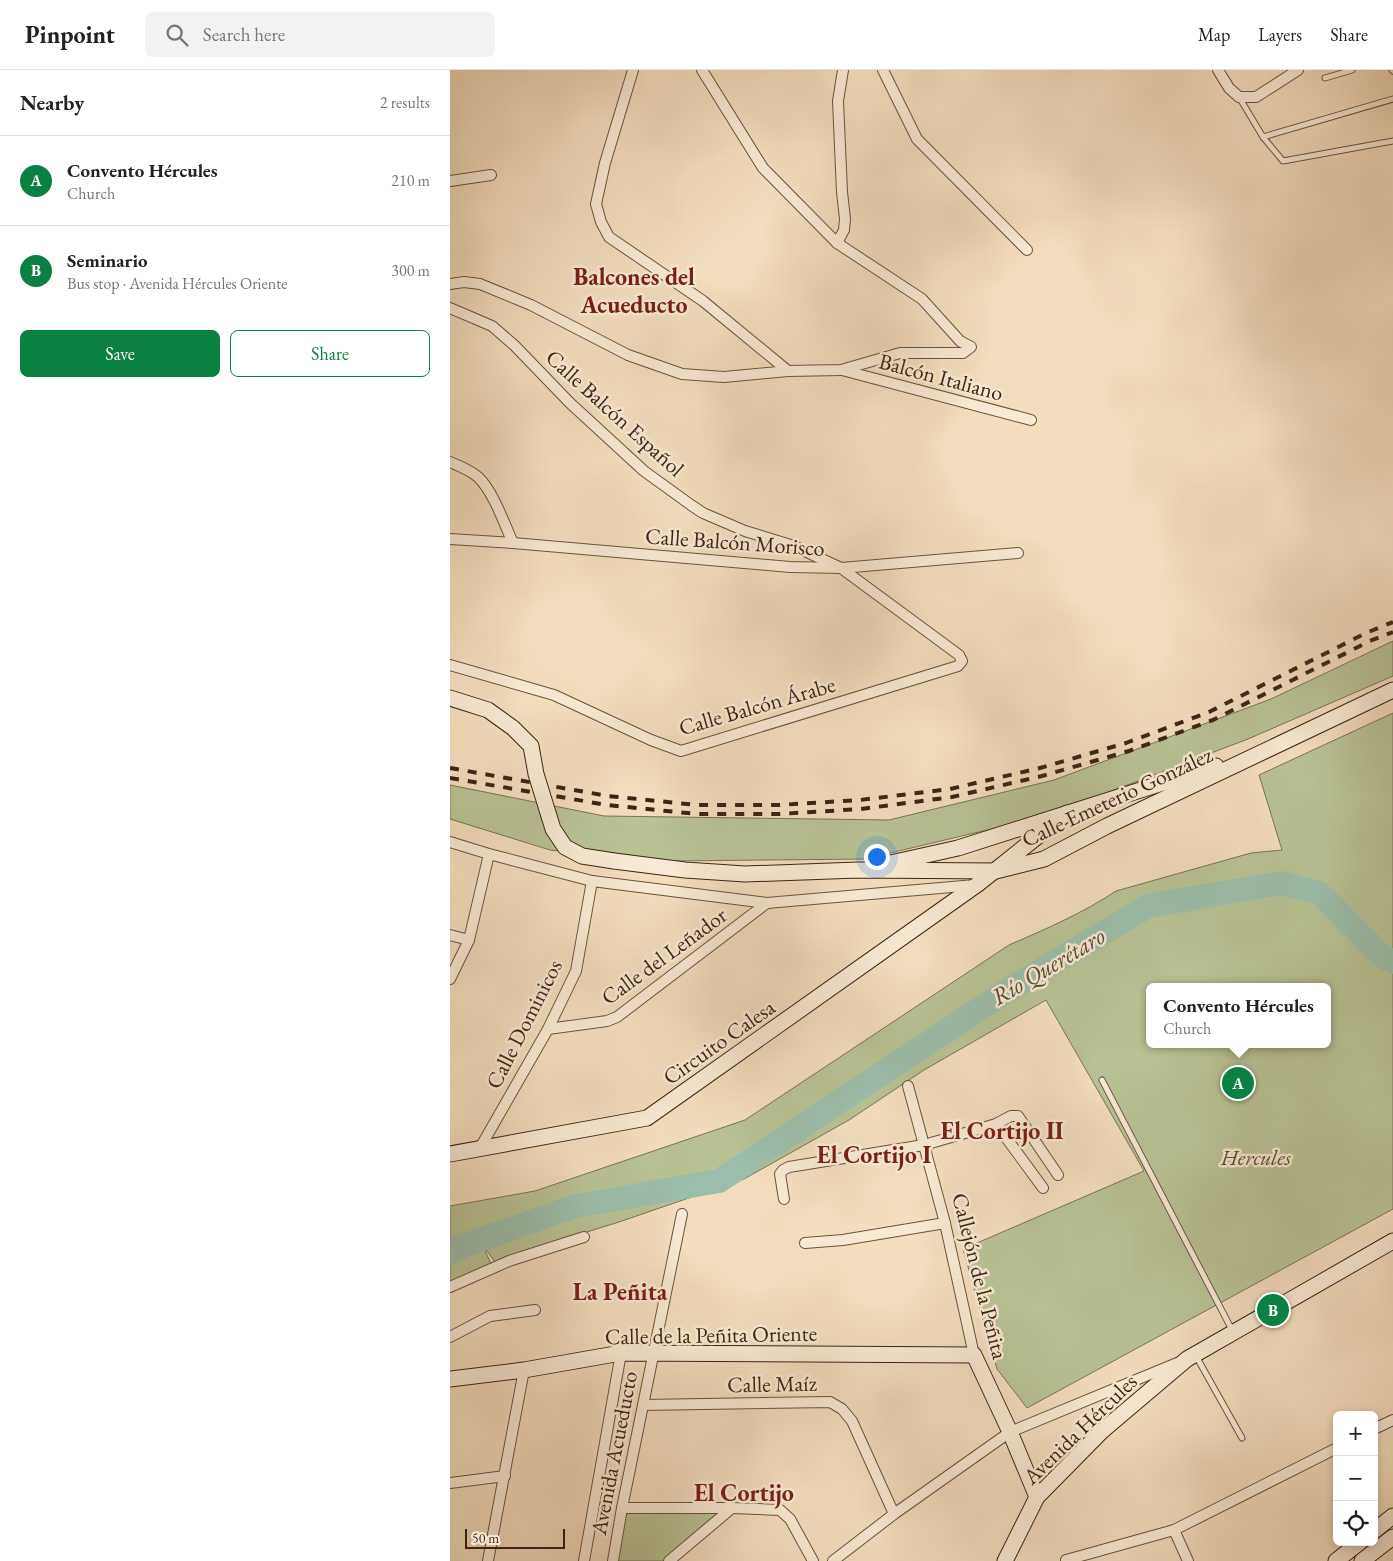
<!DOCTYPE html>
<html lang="en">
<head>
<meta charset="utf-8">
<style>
  :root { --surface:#fff; --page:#f2f2f2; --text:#222; --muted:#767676; --line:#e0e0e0; --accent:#0b8043 }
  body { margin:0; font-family:"EB Garamond",serif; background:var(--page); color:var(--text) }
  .controls { position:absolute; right:15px; bottom:15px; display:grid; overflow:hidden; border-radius:8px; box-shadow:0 2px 8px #0003 }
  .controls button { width:45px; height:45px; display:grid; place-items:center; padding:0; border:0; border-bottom:1px solid var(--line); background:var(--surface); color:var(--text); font:25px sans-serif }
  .scale { position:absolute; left:15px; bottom:12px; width:100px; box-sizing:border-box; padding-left:5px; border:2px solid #3a2515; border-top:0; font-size:14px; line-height:18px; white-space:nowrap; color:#3a2515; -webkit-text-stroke:4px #f7e9d3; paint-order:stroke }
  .you { position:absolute; left:426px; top:786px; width:18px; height:18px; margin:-12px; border:4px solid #fff; border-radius:50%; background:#1a73e8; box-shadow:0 0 0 8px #1a73e833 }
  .badge { display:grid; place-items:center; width:32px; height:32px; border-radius:50%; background:var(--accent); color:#fff; font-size:16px; font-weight:700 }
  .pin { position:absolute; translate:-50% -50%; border:2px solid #fff; box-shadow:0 1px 5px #0006 }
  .popup { position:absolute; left:696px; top:913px; width:185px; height:65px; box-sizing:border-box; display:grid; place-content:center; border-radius:8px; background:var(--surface); filter:drop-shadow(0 1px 4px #0005); font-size:16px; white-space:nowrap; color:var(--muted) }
  .popup b { font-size:19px; color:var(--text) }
  .popup::after { content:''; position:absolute; left:50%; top:100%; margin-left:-10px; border:10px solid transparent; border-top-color:var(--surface) }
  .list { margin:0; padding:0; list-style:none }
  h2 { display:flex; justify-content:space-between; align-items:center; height:65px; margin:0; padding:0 20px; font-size:21px }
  h2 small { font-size:16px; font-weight:400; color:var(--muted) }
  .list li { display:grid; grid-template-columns:32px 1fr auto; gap:15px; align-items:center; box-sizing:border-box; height:90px; padding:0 20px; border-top:1px solid var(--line) }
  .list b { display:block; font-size:19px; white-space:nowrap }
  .list p { margin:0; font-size:16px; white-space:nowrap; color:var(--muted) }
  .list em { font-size:16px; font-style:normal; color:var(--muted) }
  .actions { display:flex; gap:10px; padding:15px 20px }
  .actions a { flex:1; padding:11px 0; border:1px solid var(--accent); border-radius:8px; text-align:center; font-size:18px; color:var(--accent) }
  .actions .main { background:var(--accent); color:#fff }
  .icon { flex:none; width:28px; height:28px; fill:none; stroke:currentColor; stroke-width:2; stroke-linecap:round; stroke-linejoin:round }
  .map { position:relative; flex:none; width:943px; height:1491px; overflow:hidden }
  header { display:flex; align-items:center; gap:30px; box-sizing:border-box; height:70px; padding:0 25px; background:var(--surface); border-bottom:1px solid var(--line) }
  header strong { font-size:24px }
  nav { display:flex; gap:28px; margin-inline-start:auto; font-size:18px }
  .search { width:350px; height:45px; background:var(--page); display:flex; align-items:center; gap:12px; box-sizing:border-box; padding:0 18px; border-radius:8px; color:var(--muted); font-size:19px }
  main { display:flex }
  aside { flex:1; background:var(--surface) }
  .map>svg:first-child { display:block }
</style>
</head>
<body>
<header>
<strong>Pinpoint</strong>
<div class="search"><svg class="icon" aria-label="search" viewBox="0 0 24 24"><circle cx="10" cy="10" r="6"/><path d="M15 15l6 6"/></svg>Search here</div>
<nav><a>Map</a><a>Layers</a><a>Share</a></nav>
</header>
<main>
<aside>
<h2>Nearby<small>2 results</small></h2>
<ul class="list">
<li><span class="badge">A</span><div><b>Convento Hércules</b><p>Church</p></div><em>210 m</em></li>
<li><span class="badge">B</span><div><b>Seminario</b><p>Bus stop · Avenida Hércules Oriente</p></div><em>300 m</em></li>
</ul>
<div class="actions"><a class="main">Save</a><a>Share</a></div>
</aside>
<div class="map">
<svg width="943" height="1491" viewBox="0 0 943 1491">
  <rect width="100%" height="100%" fill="#f2ddbc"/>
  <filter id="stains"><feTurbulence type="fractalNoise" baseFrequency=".004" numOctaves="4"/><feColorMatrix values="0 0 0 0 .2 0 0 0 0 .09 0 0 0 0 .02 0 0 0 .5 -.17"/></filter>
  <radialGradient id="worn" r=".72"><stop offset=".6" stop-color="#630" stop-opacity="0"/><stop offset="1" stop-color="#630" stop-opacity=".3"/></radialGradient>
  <g fill="#b8c293" stroke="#797454" fill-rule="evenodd">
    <path d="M 943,571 L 943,606 L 798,669 L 596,746 L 415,789 L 218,791 L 100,780 L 0,749 L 0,715 L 154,746 L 439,750 L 604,710 L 821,629 Z"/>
    <path d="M 943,643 L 943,1139 L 577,1338 L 547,1299 L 513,1179 L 694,1101 L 596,930 L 474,1000 L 399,1050 L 294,1109 L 169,1152 L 50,1189 L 45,1192 L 32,1174 L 41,1194 L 0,1214 L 0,1136 L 85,1121 L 295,1050 L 559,875 C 596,859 633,843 666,821 L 801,783 L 832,780 L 809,705 ZM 699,917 L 877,917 L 877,974 L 699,974 Z"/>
    <path d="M 172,1438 L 282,1438 L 219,1491 L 163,1491 Z"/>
  </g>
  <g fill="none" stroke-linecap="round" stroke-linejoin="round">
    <path stroke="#9cbdab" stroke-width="24" d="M 0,1183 L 15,1175 L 126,1136 L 269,1111 L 563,917 L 698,836 L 832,813 L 869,823 L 932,886 L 943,892"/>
    <defs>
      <g id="lane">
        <path d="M 942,0 L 943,1"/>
        <path d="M 875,8 L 902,0"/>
        <path d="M 789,27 L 813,67 L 833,91 L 943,71"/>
        <path d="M 813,67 L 943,29"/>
        <path d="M 652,1010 L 782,1260"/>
        <path d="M 746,1286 L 792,1368"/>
      </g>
      <g id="street">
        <path d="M 183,0 L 155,93 L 146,134 L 151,152 L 159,167 L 253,231 L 338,301"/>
        <path d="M 433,0 L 467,69 L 577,180"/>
        <path d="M 768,0 L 779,18 L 789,27 L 806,27 L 848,0"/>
        <path d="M 0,111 L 41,105"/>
        <path d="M 387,173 L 394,160 L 395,149 L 392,122 L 388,31 L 393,0"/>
        <path d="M 0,214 L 14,212 L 30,214 L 81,235 L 178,285 L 232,304 L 274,307 L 338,301 L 391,300 L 450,283 L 513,283 L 521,277 L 510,271 L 472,229 L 387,173 L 313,98 L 252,0"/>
        <path d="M 0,238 L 42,256 L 64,275 L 120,333 L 194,401 L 241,435 L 253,443 L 295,461 L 344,476 L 391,498 L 509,585 L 512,591 L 508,596 L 231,681 L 201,670 L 104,625 L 0,595"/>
        <path d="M 392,300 L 581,350"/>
        <path d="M 0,392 C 10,396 20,400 28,407 C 43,421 54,453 63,473"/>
        <path d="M 0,469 L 63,473 L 340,497 L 391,498 L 568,483"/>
        <path d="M 0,772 L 39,784 L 142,811 L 317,833 L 525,815"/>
        <path d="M 0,865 L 19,870"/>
        <path d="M 0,909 L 19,870 L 39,784"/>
        <path d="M 98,959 L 157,951 L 167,947 L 317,833"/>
        <path d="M 458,1016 L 495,1153 L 524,1285"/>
        <path d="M 546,1054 L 593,1118"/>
        <path d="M 30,1078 L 98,959 L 126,901 L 142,811"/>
        <path d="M 334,1129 L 330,1104 L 333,1100 L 339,1097 L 474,1075 L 546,1054 L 561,1046 L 568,1046 L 608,1105"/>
        <path d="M 355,1173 L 393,1170 L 495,1153"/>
        <path d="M 0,1217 L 59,1191 L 134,1167"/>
        <path d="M 0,1267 L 40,1246 L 85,1240"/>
        <path d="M 193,1335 L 380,1332 L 392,1339 L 402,1351 L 444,1444"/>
        <path d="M 924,1359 L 943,1350"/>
        <path d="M 0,1413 L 55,1406"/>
        <path d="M 172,1438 L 282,1438 L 330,1440 L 340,1449 L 363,1491"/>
        <path d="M 724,1460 L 738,1491"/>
        <path d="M 616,1490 L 724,1460 L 887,1378"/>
        <path d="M 38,1491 L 74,1300"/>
        <path d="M 134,1491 L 171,1283"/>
        <path d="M 163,1491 L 172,1438 L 232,1144"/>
        <path d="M 219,1491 L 282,1438"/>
        <path d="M 383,1491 L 444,1444 L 560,1362 L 727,1293"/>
      </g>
      <g id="secondary">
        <path d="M 0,628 L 38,640 L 63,658"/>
        <path d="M 164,791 L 235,800 L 295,804 L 408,800 L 546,801 L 594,789 L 657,756 L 943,620"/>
        <path d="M 436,794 L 508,778 L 766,696"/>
        <path d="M 0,1084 L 197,1048 L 528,814 L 617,743"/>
        <path d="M 0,1309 L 74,1300 L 171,1283 L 524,1285 L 560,1362 L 587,1427"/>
        <path d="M 924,1461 L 943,1446"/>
        <path d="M 555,1491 L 587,1427 L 652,1361 L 737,1289 L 943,1171"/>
        <path d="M 886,1491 L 910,1472"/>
        <path d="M 912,1491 L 943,1467"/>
      </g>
    </defs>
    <use href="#lane" stroke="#68533f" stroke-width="7"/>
    <use href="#street" stroke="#68533f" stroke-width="12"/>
    <use href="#secondary" stroke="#3a2515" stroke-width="17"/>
    <use href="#lane" stroke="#f7e9d3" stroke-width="5"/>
    <use href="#street" stroke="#f7e9d3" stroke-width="10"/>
    <use href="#secondary" stroke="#f7e9d3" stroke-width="15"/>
    <g stroke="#3a2515" stroke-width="4" stroke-dasharray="9 9" stroke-linecap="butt">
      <path d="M 0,698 L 158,726 L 247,735 L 329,735 L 410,730 L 500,719 L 590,698 L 676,673 L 759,642 L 916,563 L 943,552"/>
      <path d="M 0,708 L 157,735 L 247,744 L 329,744 L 411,739 L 502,727 L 592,706 L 679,681 L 763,650 L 920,571 L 943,562"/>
    </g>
    <defs>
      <path id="secondary-bridge" d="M 63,658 L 81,676 L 86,704 L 103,759 L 115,777 L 132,786 L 164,791"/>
    </defs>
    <use href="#secondary-bridge" stroke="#3a2515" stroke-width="17" stroke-linecap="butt"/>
    <use href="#secondary-bridge" stroke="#f7e9d3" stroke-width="15"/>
  </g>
  <g text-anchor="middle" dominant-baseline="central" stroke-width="5" stroke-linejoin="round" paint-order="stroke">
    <g font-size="22" fill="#3a2515" stroke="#f7e9d3">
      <text transform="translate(491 307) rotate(15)">Balcón Italiano</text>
      <text transform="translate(165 343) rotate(42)">Calle Balcón Español</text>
      <text transform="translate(285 472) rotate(4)">Calle Balcón Morisco</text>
      <text transform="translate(307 636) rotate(-16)">Calle Balcón Árabe</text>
      <text transform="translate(667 727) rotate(-25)">Calle Emeterio González</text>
      <text transform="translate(214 886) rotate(-36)">Calle del Leñador</text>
      <text transform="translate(74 954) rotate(-63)">Calle Dominicos</text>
      <text transform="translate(269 972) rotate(-35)">Circuito Calesa</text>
      <text transform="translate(530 1206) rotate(76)">Callejón de la Peñita</text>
      <text transform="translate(261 1265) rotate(-1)">Calle de la Peñita Oriente</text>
      <text transform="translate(322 1314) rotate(-1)">Calle Maíz</text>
      <text transform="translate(630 1359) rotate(-44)">Avenida Hércules</text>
      <text transform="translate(164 1383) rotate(-79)">Avenida Acueducto</text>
    </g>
    <g font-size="22" font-style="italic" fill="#5a4c34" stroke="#f7e9d3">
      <text x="806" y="1087">Hercules</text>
    </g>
    <g font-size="24" font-weight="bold" fill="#7a1f14" stroke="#f7e9d3">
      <text x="184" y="206">Balcones del<tspan x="184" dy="28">Acueducto</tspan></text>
      <text x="552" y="1060">El Cortijo II</text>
      <text x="424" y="1084">El Cortijo I</text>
      <text x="170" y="1221">La Peñita</text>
      <text x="294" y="1422">El Cortijo</text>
    </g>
    <g font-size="24" font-style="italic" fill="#524b3a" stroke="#f7e9d3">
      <text transform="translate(598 896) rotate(-31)">Río Querétaro</text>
    </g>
  </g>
  <rect width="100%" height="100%" filter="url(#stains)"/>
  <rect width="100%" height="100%" fill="url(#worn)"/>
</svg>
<div class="controls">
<button>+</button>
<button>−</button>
<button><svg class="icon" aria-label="locate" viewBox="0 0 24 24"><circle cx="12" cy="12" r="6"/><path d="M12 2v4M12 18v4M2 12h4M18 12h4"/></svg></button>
</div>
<div class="scale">50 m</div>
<div class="you"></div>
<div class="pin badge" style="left:788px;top:1013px">A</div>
<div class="popup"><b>Convento Hércules</b>Church</div>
<div class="pin badge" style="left:823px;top:1240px">B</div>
</div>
</main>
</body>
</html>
